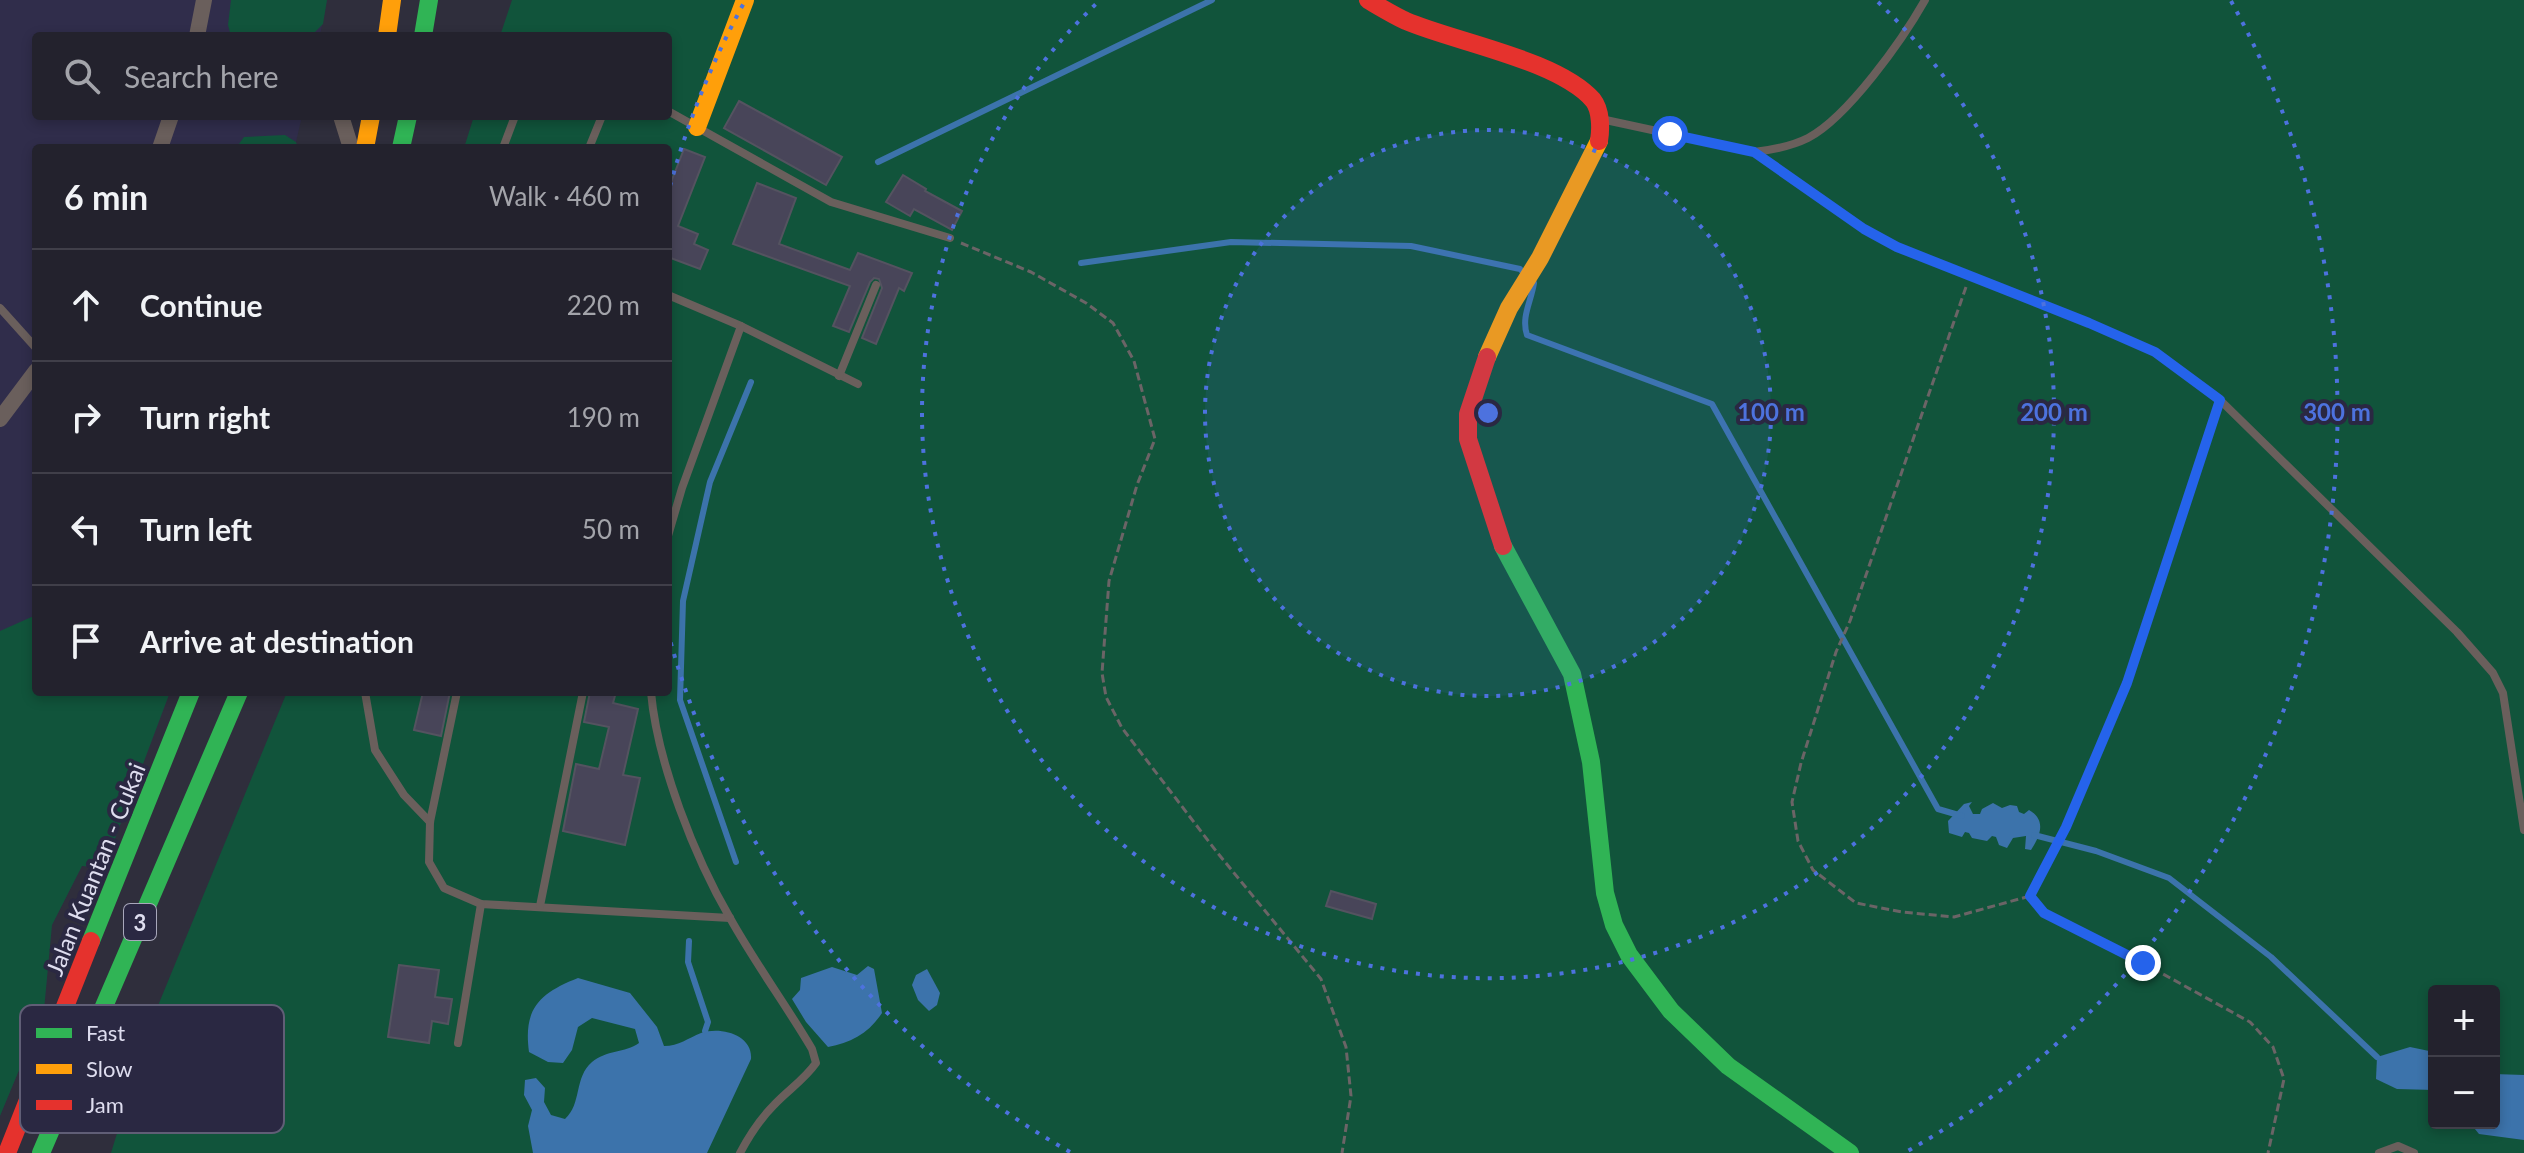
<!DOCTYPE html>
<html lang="en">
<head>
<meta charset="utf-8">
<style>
  :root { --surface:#23222d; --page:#2b2a35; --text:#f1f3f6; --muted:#a3a4aa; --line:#403f49 }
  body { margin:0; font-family:Lato,sans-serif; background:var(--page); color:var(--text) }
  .controls { position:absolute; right:24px; bottom:24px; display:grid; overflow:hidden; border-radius:8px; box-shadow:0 4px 12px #0003 }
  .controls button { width:72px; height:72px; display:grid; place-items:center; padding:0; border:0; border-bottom:2px solid var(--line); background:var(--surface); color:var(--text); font:40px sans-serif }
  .stop { position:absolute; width:24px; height:24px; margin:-18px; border:6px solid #2563eb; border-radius:50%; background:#fff }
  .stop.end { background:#2563eb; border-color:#fff; box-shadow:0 2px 8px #0008 }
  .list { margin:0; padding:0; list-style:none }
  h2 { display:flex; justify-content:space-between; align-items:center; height:104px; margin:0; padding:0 32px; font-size:34px }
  h2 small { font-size:26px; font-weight:400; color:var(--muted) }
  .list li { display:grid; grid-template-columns:52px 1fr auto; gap:24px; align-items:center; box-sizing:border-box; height:112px; padding:0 32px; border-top:2px solid var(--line) }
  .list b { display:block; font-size:30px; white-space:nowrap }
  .list em { font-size:26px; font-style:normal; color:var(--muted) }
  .icon { flex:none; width:44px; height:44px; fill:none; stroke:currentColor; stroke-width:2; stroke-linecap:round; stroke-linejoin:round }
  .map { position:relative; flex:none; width:2524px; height:1153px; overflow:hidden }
  .search { position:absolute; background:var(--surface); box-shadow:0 4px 12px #0003; left:32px; top:32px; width:640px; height:88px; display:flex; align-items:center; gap:20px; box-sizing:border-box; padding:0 28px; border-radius:8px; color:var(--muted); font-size:30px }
  .panel { position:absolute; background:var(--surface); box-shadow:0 4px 12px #0003; left:32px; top:144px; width:640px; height:552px; border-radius:8px }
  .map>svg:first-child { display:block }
</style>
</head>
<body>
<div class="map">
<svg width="2524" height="1153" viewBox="0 0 2524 1153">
  <rect width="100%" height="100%" fill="#2f2e3c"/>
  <path fill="#302d4b" d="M 0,0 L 327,0 L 320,36 L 36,36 L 36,116 L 302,116 L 296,142 L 298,148 L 36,148 L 36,692 L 170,692 L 104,868 L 82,866 L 52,925 L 44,1010 L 0,1116 Z"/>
  <g fill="#11543b" fill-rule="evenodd">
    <path d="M 231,0 L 327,0 L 323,24 L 311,36 L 231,36 L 228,25 Z"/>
    <path d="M 512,0 L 2524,0 L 2524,1153 L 111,1153 L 150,1025 L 287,692 L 668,692 L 668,148 L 464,148 L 474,116 L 668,116 L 668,36 L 500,36 ZM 2434,991 L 2494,991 L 2494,1123 L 2434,1123 Z"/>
    <path d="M 285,135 L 296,142 L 298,148 L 236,148 L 244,137 Z"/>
    <path d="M 36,615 L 36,692 L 170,692 L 104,868 L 82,866 L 52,925 L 44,1010 L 0,1116 L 0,631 Z"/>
  </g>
  <g fill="#3c73ab">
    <path d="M 1972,802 L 1969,806 L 1973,814 L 1980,814 L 1982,809 L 1993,803 L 2002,808 L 2010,805 L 2017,806 L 2019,812 L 2024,814 L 2029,810 C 2047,820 2040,836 2031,850 L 2025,849 L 2026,836 L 2013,838 L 2007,848 L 1999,845 L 1996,837 L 1992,836 L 1987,841 L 1972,838 L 1969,833 L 1965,832 L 1962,837 L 1949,833 L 1948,821 L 1964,804 Z"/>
    <path d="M 868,966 L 874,969 L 882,1013 C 869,1033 851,1043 828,1047 L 806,1022 L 792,999 L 800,990 L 801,978 L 832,967 L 857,975 Z"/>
    <path d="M 927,969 L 940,993 L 937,1005 L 929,1011 L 918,1000 L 912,985 L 916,975 Z"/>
    <path d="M 578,978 L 630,993 L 657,1027 L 664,1046 C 679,1046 688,1038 701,1033 C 721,1026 753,1035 751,1059 L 707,1153 L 533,1153 L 528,1126 L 532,1110 L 524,1095 L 525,1080 L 536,1078 L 545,1088 L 544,1102 L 551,1115 L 565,1119 C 582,1104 574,1077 592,1062 C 606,1050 625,1053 639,1043 L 635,1029 L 592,1018 L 578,1027 L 572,1050 L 563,1063 L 548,1062 L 529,1052 C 523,1008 540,993 578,978 Z"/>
    <path d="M 2410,1047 L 2434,1052 L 2434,1090 L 2397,1089 L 2376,1079 L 2377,1057 Z"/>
    <path d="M 2494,1074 L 2524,1075 L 2524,1140 L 2479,1134 L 2470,1123 L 2494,1123 Z"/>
  </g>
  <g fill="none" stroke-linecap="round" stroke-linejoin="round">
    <g stroke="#3c73ab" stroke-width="6">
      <path d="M 878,162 L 1212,0"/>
      <path d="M 1081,263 L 1231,242 L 1411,246 L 1520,269 L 1526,275"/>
      <path d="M 1534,283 C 1531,302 1521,317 1527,335 L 1712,404 L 1938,809 L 1962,816"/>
      <path d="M 2034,835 L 2096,851 L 2169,878 L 2271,957 L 2377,1057"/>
      <path d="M 736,862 L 680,700 L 683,601 L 710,482 L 751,382"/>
      <path d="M 689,941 L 688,962 L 708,1022 L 705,1031"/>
    </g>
  </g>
  <g fill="#484559" stroke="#545360" stroke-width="2">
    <path d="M 739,101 L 842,157 L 826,185 L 724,128 Z"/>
    <path d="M 684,149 L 705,157 L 678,226 L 698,234 L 694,244 L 708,250 L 700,269 L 668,257 L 668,190 Z"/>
    <path d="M 903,175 L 926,189 L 925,191 L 962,211 L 952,230 L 914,209 L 910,216 L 886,202 Z"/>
    <path d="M 757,183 L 796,198 L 779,244 L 850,270 L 858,253 L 912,273 L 904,291 L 899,288 L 876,344 L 862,338 L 882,288 L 879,279 L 874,278 L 870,282 L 849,332 L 833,326 L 850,286 L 733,244 Z"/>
    <path d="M 423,692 L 450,692 L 441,736 L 414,730 Z"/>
    <path d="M 590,692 L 616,692 L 613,703 L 638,709 L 623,775 L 640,778 L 625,845 L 563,831 L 576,764 L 599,769 L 609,727 L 584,722 Z"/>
    <path d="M 1331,891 L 1376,904 L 1372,919 L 1326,906 Z"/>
    <path d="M 399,965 L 439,970 L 435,997 L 452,999 L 448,1024 L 432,1021 L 429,1043 L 388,1037 Z"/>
  </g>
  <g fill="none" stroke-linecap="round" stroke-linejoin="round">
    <g stroke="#6b6466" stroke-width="3" stroke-dasharray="8 4" stroke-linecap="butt">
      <path d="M 961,243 L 1031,272 L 1086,303 L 1113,323 L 1134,361 L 1155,439 L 1137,485 L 1109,581 L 1102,673 L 1106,697 L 1122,728 L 1216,851 L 1321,979 L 1346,1047 L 1351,1096 L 1342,1153"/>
      <path d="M 1966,287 L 1850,621 L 1836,652 L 1801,763 L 1792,802 L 1798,841 L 1813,870 L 1856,903 L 1902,912 L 1954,917 L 2030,896 L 2066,827 L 2127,683 L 2215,415"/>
      <path d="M 2030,896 L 2044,913 L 2143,963 L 2250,1022 L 2273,1047 L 2284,1079 L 2268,1153"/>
    </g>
    <g stroke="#6a5f5c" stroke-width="8">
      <path d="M 668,111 L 831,202 L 950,238"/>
      <path d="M 1601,119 L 1754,152 C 1772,150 1792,146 1808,138 C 1848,117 1903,39 1925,0"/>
      <path d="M 503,148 L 515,116"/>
      <path d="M 589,148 L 602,116"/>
      <path d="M 1754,152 L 1864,229 L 1897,247 L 2089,323 L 2155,352 L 2220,400 L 2457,632 L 2493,673 L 2503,693 L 2524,830"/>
      <path d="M 668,295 L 741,326 L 858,384"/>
      <path d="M 0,308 L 36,348"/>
      <path d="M 839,376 L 876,285"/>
      <path d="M 668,536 L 682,488 L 741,326"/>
      <path d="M 365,692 L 375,750 L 404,795 L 430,822"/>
      <path d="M 457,692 L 430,822 L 429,862 L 444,888 L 481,904 L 730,918"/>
      <path d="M 651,692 C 657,762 695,858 730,918 C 755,963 786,1005 812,1049 L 816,1063 C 804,1080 788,1090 774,1105 C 760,1119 749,1136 740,1153"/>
      <path d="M 540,906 L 583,692"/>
      <path d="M 458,1043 L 481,904"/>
      <path d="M 2379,1153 L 2398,1146 L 2414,1153"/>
    </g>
    <g stroke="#6a5f5c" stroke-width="16">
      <path d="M 197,36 L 204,0"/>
      <path d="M 341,116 L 351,148"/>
      <path d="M 160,148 L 171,116"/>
      <path d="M 0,419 L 36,371"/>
    </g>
    <g stroke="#30b455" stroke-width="18">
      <path d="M 423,36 L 429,0"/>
      <path d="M 401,148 L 408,116"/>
      <path d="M 1503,546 L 1572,674 L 1591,762 L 1605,893 L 1614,925 L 1629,955 L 1671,1011 L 1728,1066 L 1850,1153"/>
      <path d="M 91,941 L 191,692"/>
      <path d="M 41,1153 L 239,692"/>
    </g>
    <g stroke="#ff9f0a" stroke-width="18">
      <path d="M 387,36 L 392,0"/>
      <path d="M 697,127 L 745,0"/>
      <path d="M 365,148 L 371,116"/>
      <path d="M 1487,357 L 1509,308 L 1540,258 L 1599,141"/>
    </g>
    <g stroke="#e5322d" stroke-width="18">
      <path d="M 1368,0 C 1380,7 1393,15 1406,21 C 1455,42 1558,60 1593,100 C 1601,110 1601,129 1599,141"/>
      <path d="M 1487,357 L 1468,414 L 1468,439 L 1503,546"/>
      <path d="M 7,1153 L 91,941"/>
    </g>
  </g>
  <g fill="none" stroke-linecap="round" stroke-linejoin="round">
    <path stroke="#2563eb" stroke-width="10" d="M 1670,134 L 1754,152 L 1864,229 L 1897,247 L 2089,323 L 2155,352 L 2220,400 L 2127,683 L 2066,827 L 2030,896 L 2044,913 L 2143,963"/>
  </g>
  <circle cx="1488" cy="413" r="283" fill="#4d72de" fill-opacity=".12"/>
  <g fill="none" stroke="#4d72de" stroke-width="4" stroke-dasharray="4 8">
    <circle cx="1488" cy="413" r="283"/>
    <path d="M1878 2A566 566 0 1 1 1098 2"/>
    <path d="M1070 1152A849 849 0 0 1 670 640M670 186A849 849 0 0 1 745 1M2231 1A849 849 0 0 1 1906 1152"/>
  </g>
  <g text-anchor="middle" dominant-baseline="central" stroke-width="8" stroke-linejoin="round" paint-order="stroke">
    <rect fill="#2a2842" stroke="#a8a7bb" stroke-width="2" x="124" y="904" width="32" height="36" rx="6"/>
    <g font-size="22" font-weight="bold" fill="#deddef">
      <text x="140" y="922">3</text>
    </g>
    <g font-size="24" fill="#deddef" stroke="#2a2842">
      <text transform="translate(95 869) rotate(-68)">Jalan Kuantan - Cukai</text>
    </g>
  </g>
  <rect x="20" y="1005" width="264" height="128" rx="12" fill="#2a2842" stroke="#605e76" stroke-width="2"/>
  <rect x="36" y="1028" width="36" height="10" fill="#30b455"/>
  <rect x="36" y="1064" width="36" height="10" fill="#ff9f0a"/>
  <rect x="36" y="1100" width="36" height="10" fill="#e5322d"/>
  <g font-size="22" fill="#deddef">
    <text x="86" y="1041">Fast</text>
    <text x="86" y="1077">Slow</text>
    <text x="86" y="1113">Jam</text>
  </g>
  <circle cx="1488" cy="413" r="12" fill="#4d72de" stroke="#2a2842" stroke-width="4"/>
  <g font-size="24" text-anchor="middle" font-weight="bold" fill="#4d72de" stroke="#2a2842" stroke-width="8" stroke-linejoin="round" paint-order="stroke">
    <text x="1771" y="421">100 m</text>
    <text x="2054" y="421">200 m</text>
    <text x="2337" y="421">300 m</text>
  </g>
</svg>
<div class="controls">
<button>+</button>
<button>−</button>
</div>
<div class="stop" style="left:1670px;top:134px"></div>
<div class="stop end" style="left:2143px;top:963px"></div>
<div class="search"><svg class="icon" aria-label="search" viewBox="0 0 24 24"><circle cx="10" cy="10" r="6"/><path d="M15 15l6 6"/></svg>Search here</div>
<section class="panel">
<h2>6 min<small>Walk · 460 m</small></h2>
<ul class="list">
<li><svg class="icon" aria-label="ahead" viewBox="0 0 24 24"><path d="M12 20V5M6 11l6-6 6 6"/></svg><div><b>Continue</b></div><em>220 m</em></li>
<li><svg class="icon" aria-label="right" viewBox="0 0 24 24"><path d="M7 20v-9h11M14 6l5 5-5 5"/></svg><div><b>Turn right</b></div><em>190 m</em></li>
<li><svg class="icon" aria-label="left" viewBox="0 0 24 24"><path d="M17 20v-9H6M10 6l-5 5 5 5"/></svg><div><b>Turn left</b></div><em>50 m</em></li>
<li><svg class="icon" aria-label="arrive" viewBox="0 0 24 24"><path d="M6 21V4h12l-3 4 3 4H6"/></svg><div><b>Arrive at destination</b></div></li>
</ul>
</section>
</div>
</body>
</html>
